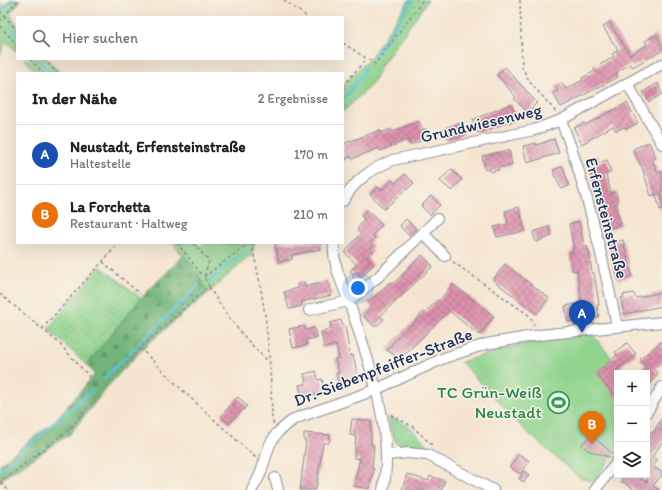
<!DOCTYPE html>
<html lang="de">
<head>
<meta charset="utf-8">
<style>
  :root { --surface:#fff; --page:#f2f2f2; --text:#202124; --muted:#757577; --line:#e0e0e0; --accent:#0b8043 }
  body { margin:0; font-family:Itim,sans-serif; background:var(--page); color:var(--text) }
  .controls { position:absolute; right:12px; bottom:12px; display:grid; overflow:hidden; border-radius:0px; box-shadow:0 4px 16px #0002 }
  .controls button { width:36px; height:36px; display:grid; place-items:center; padding:0; border:0; border-bottom:1px solid var(--line); background:var(--surface); color:var(--text); font:20px sans-serif }
  .you { position:absolute; left:358px; top:288px; width:14px; height:14px; margin:-10px; border:3px solid #fff; border-radius:50%; background:#1a73e8; box-shadow:0 0 0 6px #1a73e833 }
  .badge { display:grid; place-items:center; width:26px; height:26px; border-radius:50%; background:var(--accent); color:#fff; font-size:13px; font-weight:700 }
  .pin { position:absolute; translate:-50% -33px; filter:drop-shadow(0 1px 2px #0008) }
  .pin::after { content:''; position:absolute; top:21px; width:14px; height:12px; background:inherit; clip-path:polygon(0 0,100% 0,50% 100%) }
  .list { margin:0; padding:0; list-style:none }
  h2 { display:flex; justify-content:space-between; align-items:center; height:52px; margin:0; padding:0 16px; font-size:17px }
  h2 small { font-size:13px; font-weight:400; color:var(--muted) }
  .list li { display:grid; grid-template-columns:26px 1fr auto; gap:12px; align-items:center; box-sizing:border-box; height:60px; padding:0 16px; border-top:1px solid var(--line) }
  .list b { display:block; font-size:15px; white-space:nowrap }
  .list p { margin:0; font-size:13px; white-space:nowrap; color:var(--muted) }
  .list em { font-size:13px; font-style:normal; color:var(--muted) }
  .icon { flex:none; width:22px; height:22px; fill:none; stroke:currentColor; stroke-width:2; stroke-linecap:round; stroke-linejoin:round }
  .map { position:relative; flex:none; width:662px; height:490px; overflow:hidden }
  .search { position:absolute; background:var(--surface); box-shadow:0 4px 16px #0002; left:16px; top:16px; width:328px; height:44px; display:flex; align-items:center; gap:10px; box-sizing:border-box; padding:0 14px; border-radius:0px; color:var(--muted); font-size:15px }
  .panel { position:absolute; background:var(--surface); box-shadow:0 4px 16px #0002; left:16px; top:72px; width:328px; height:172px; border-radius:0px }
  .map>svg:first-child { display:block }
</style>
</head>
<body>
<div class="map">
<svg width="662" height="490" viewBox="0 0 662 490">
  <defs>
    <pattern id="green-dots" width="8" height="8" patternUnits="userSpaceOnUse"><rect width="8" height="8" fill="#8fd38c"/><path d="M2 2h.1M6 6h.1" fill="none" stroke="#7bb57b" stroke-width="1.8" stroke-linecap="round"/></pattern>
    <pattern id="forest-firs" width="22" height="20" patternUnits="userSpaceOnUse"><rect width="22" height="20" fill="#73b578"/><path d="M5 1l3.5 6h-7zM16 11l3.5 6h-7z" fill="#5e9466"/></pattern>
    <pattern id="building-cross-hatch" width="8" height="8" patternUnits="userSpaceOnUse"><rect width="8" height="8" fill="#dd91ac"/><path d="M0 0l8 8M0 8l8-8" fill="none" stroke="#b2778f"/></pattern>
  </defs>
  <rect width="100%" height="100%" fill="#f7f3e8"/>
  <filter id="ink" filterUnits="userSpaceOnUse"><feTurbulence type="fractalNoise" baseFrequency=".025" numOctaves="2"/><feDisplacementMap in="SourceGraphic" scale="8" xChannelSelector="R" yChannelSelector="G"/><feConvolveMatrix kernelMatrix="1 2 1 2 8 2 1 2 1" color-interpolation-filters="sRGB"/></filter>
  <filter id="wash" filterUnits="userSpaceOnUse"><feTurbulence type="fractalNoise" baseFrequency=".012" numOctaves="4" result="noise"/><feDisplacementMap in="SourceGraphic" scale="16" xChannelSelector="R" yChannelSelector="G"/><feGaussianBlur stdDeviation="0.9" result="paint"/><feColorMatrix in="noise" values="0 0 0 0 0 0 0 0 0 0 0 0 0 0 0 0 0 1.4 0 .05"/><feComposite in="paint" operator="in"/></filter>
  <g filter="url(#wash)">
    <rect width="100%" height="100%" fill="#f5e5d0"/>
    <g fill="url(#green-dots)" stroke="#558175">
      <path d="M 10,0 L 21,0 L 10,14 L 17,25 L 17,52 L 6,41 L 0,55 L 0,4 L 4,7 Z"/>
      <path d="M 409,0 L 428,0 L 380,67 L 372,84 L 343,112 L 343,86 L 370,58 Z"/>
      <path d="M 24,59 L 47,59 L 61,73 L 37,73 Z"/>
      <path d="M 173,243 L 197,243 L 201,247 L 204,243 L 255,243 L 252,254 L 207,294 L 200,277 Z"/>
      <path d="M 100,266 L 141,298 L 87,365 L 48,329 Z"/>
      <path d="M 389,417 L 409,426 L 432,450 C 397,448 395,453 389,417 Z"/>
    </g>
    <path fill="url(#forest-firs)" stroke="#47726b" d="M 184,255 L 200,277 L 207,294 L 146,345 L 107,387 L 70,434 L 0,480 L 0,464 L 54,422 L 95,374 L 87,365 L 141,298 Z"/>
    <path fill="#8fd38c" stroke="#558175" d="M 592,334 L 624,373 L 617,373 L 617,448 L 594,481 L 580,478 L 527,432 L 461,362 L 537,340 Z"/>
    <g fill="none" stroke-linecap="round" stroke-linejoin="round">
      <g stroke="#5bc4d7" stroke-width="2.5">
        <path d="M 5,8 L 12,0"/>
        <path d="M 11,29 L 17,36"/>
        <path d="M 373,58 L 413,0"/>
        <path d="M 37,59 L 50,73"/>
        <path d="M 343,100 L 366,68"/>
        <path d="M 186,243 L 189,246"/>
        <path d="M 209,281 L 245,252"/>
        <path d="M 104,378 L 199,285"/>
        <path d="M 0,470 L 92,390"/>
      </g>
    </g>
    <g id="blocks">
      <g fill="url(#building-cross-hatch)">
        <path d="M 609,22 L 630,55 L 647,45 L 645,41 L 656,35 L 662,46 L 662,51 L 632,67 L 630,64 L 616,73 L 618,77 L 561,107 L 553,93 L 558,91 L 555,87 L 562,83 L 566,89 L 583,80 L 582,78 L 595,71 L 594,68 L 614,57 L 612,54 L 618,50 L 603,27 Z"/>
        <path d="M 505,67 L 537,103 L 527,112 L 514,99 L 516,97 L 497,75 Z"/>
        <path d="M 658,83 L 662,94 L 649,102 L 643,92 Z"/>
        <path d="M 627,103 L 638,123 L 626,129 L 624,127 L 616,131 L 613,126 L 582,144 L 574,128 L 584,123 L 585,125 Z"/>
        <path d="M 511,104 L 517,119 L 509,123 L 508,121 L 478,133 L 472,120 Z"/>
        <path d="M 419,121 L 423,130 L 426,129 L 430,137 L 410,145 L 408,140 L 380,151 L 379,148 L 352,159 L 351,156 L 343,161 L 343,144 L 380,130 L 381,133 L 391,129 L 392,132 Z"/>
        <path d="M 459,123 L 463,134 L 449,140 L 444,129 Z"/>
        <path d="M 554,139 L 559,153 L 527,163 L 523,146 L 536,143 L 536,145 Z"/>
        <path d="M 649,142 L 656,158 L 652,159 L 658,173 L 662,171 L 662,209 L 660,210 L 656,194 L 651,196 L 641,164 L 640,165 L 633,149 Z"/>
        <path d="M 509,150 L 512,165 L 498,168 L 499,170 L 490,172 L 489,169 L 485,170 L 482,156 Z"/>
        <path d="M 597,158 L 599,163 L 607,160 L 611,172 L 606,174 L 611,193 L 616,192 L 618,203 L 615,204 L 621,225 L 608,229 L 587,161 Z"/>
        <path d="M 563,166 L 569,186 L 561,189 L 553,170 Z"/>
        <path d="M 451,169 L 462,180 L 452,191 L 440,181 Z"/>
        <path d="M 405,174 L 414,183 L 384,209 L 370,194 L 378,187 L 381,190 L 392,180 L 395,183 Z"/>
        <path d="M 431,196 L 440,205 L 430,215 L 421,206 Z"/>
        <path d="M 519,207 L 525,231 L 497,237 L 494,227 L 508,224 L 505,211 Z"/>
        <path d="M 367,210 L 382,225 L 374,233 L 373,236 L 375,238 L 370,243 L 373,246 L 370,249 L 373,252 L 367,258 L 373,265 L 357,281 L 352,276 L 354,274 L 350,271 L 357,265 L 346,254 L 346,251 L 360,234 L 357,230 L 364,219 L 361,216 Z"/>
        <path d="M 406,219 L 416,229 L 409,236 L 400,226 Z"/>
        <path d="M 579,221 L 584,246 L 587,246 L 588,251 L 589,250 L 592,273 L 594,273 L 599,305 L 597,305 L 599,317 L 568,322 L 565,306 L 582,303 L 577,270 L 573,271 L 569,253 L 573,252 L 572,249 L 574,249 L 569,224 Z"/>
        <path d="M 549,227 L 552,236 L 536,242 L 533,232 Z"/>
        <path d="M 623,240 L 632,276 L 618,280 L 610,243 Z"/>
        <path d="M 275,243 L 320,243 L 321,249 L 292,255 L 292,259 L 279,262 Z"/>
        <path d="M 422,255 L 433,266 L 380,316 L 384,319 L 375,327 L 364,316 L 372,307 L 368,303 L 390,282 L 392,284 L 396,281 Z"/>
        <path d="M 505,264 L 549,298 L 537,314 L 493,280 Z"/>
        <path d="M 328,281 L 332,295 L 301,302 L 302,306 L 289,309 L 284,292 L 298,288 L 297,284 L 304,282 L 305,287 Z"/>
        <path d="M 453,284 L 494,316 L 479,335 L 449,311 L 404,355 L 401,352 L 397,357 L 387,350 L 397,338 L 410,325 L 411,326 L 423,312 L 425,313 L 437,300 L 439,301 Z"/>
        <path d="M 662,292 L 662,306 L 624,314 L 621,298 L 624,298 L 623,295 L 633,293 L 636,298 Z"/>
        <path d="M 341,320 L 343,327 L 345,326 L 350,356 L 353,355 L 358,376 L 355,377 L 356,380 L 339,384 L 336,373 L 339,373 L 335,359 L 339,358 L 336,345 L 324,348 L 321,332 L 331,329 L 330,323 Z"/>
        <path d="M 304,326 L 305,330 L 314,328 L 317,338 L 306,340 L 307,345 L 293,348 L 289,329 Z"/>
        <path d="M 662,341 L 662,362 L 653,369 L 658,373 L 647,389 L 647,373 L 641,373 L 646,366 L 640,359 Z"/>
        <path d="M 627,343 L 636,354 L 618,368 L 622,373 L 617,373 L 617,399 L 596,373 L 617,355 L 615,352 Z"/>
        <path d="M 316,371 L 318,380 L 322,379 L 325,393 L 302,397 L 299,385 L 306,384 L 304,374 Z"/>
        <path d="M 238,397 L 247,406 L 229,424 L 221,416 Z"/>
        <path d="M 662,418 L 662,442 L 652,457 L 657,460 L 653,467 L 662,472 L 662,475 L 653,486 L 659,490 L 635,490 L 621,481 L 625,475 L 635,475 L 647,482 L 647,436 L 650,431 L 653,433 Z"/>
        <path d="M 352,419 L 371,421 L 371,445 L 374,445 L 372,468 L 374,469 L 369,489 L 353,486 L 360,459 L 354,458 L 356,436 L 350,435 Z"/>
        <path d="M 304,433 L 330,435 L 329,443 L 323,443 L 316,489 L 314,490 L 300,490 L 306,441 L 304,441 Z"/>
        <path d="M 591,435 L 595,438 L 615,456 L 612,458 L 587,450 L 582,444 Z"/>
        <path d="M 519,454 L 529,461 L 520,474 L 510,467 Z"/>
        <path d="M 524,471 L 529,475 L 524,482 L 519,479 Z"/>
        <path d="M 407,474 L 428,481 L 430,476 L 445,481 L 442,490 L 402,490 Z"/>
      </g>
    </g>
  </g>
  <g filter="url(#ink)">
    <use href="#blocks" fill-opacity="0" stroke="#888a97" stroke-width="1"/>
    <g fill="none" stroke-linecap="round" stroke-linejoin="round">
      <defs>
        <g id="minor">
          <path d="M 627,83 L 662,144"/>
          <path d="M 561,120 C 587,187 602,256 617,326"/>
          <path d="M 343,201 C 355,180 371,169 393,160 L 534,130 L 561,120 L 662,64"/>
          <path d="M 423,233 L 445,256"/>
          <path d="M 334,243 C 332,266 344,286 351,308 C 369,361 395,434 383,490"/>
          <path d="M 309,310 L 349,301 L 378,277 L 437,219"/>
          <path d="M 647,412 L 662,387"/>
          <path d="M 387,455 L 408,453 L 428,455 L 493,490"/>
          <path d="M 275,478 L 278,490"/>
          <path d="M 252,490 L 260,475 L 270,444 L 277,433 L 294,419 L 375,390 L 444,358 L 486,344 L 540,335 L 662,322"/>
          <path d="M 595,490 L 617,462"/>
        </g>
      </defs>
      <use href="#minor" stroke="#888a97" stroke-width="12"/>
      <g stroke="#888a97" stroke-width="1.5" stroke-dasharray="3 3" stroke-linecap="butt">
        <path d="M 284,0 L 307,17"/>
        <path d="M 520,0 L 522,67 L 529,81 L 556,112"/>
        <path d="M 0,11 L 17,30"/>
        <path d="M 0,21 L 18,0"/>
        <path d="M 0,26 L 17,45"/>
        <path d="M 343,43 L 375,64 L 423,0"/>
        <path d="M 30,59 L 43,73"/>
        <path d="M 44,59 L 57,73"/>
        <path d="M 343,86 L 366,59"/>
        <path d="M 177,243 L 203,276"/>
        <path d="M 251,243 C 266,301 271,360 272,420 L 274,425"/>
        <path d="M 103,262 L 140,294"/>
        <path d="M 453,262 L 530,316 L 535,327"/>
        <path d="M 204,277 L 249,243"/>
        <path d="M 209,287 C 226,315 243,338 268,361"/>
        <path d="M 0,294 L 59,343 L 101,390"/>
        <path d="M 42,329 L 119,243"/>
        <path d="M 140,348 L 181,389 L 256,458"/>
        <path d="M 391,415 L 412,426 L 433,446"/>
        <path d="M 0,483 L 70,429 L 101,390 L 140,348 L 209,286 L 204,277 L 209,261 L 193,243"/>
        <path d="M 1,483 L 8,490"/>
      </g>
      <use href="#minor" stroke="#fff" stroke-width="10"/>
    </g>
  </g>
  <defs>
    <symbol id="stadium-ring" viewBox="-11 -11 22 22"><circle r="9.5" fill="#f7f3e8" stroke="#2e9e5b" stroke-width="1.5"/><path d="M0-5a6.5 5 0 1 0 0 10a6.5 5 0 1 0 0-10ZM-3.5-1.8h7v3.6h-7Z" fill="#2e9e5b"/></symbol>
  </defs>
  <g fill-rule="evenodd">
    <use href="#stadium-ring" x="546" y="390" width="25" height="25"/>
  </g>
  <g text-anchor="middle" dominant-baseline="central" stroke-width="3" stroke-linejoin="round" paint-order="stroke">
    <g font-size="17" fill="#1b2f5e" stroke="#f7f3e8">
      <text transform="translate(481 123) rotate(-13)">Grundwiesenweg</text>
      <text transform="translate(607 218) rotate(75)">Erfensteinstraße</text>
      <text transform="translate(383 367) rotate(-21)">Dr.-Siebenpfeiffer-Straße</text>
    </g>
    <g font-size="17" fill="#27864d" stroke="#f7f3e8" text-anchor="end">
      <text x="542" y="392">TC Grün-Weiß<tspan x="542" dy="20">Neustadt</tspan></text>
    </g>
  </g>
</svg>
<div class="controls">
<button>+</button>
<button>−</button>
<button><svg class="icon" aria-label="layers" viewBox="0 0 24 24"><path d="M12 4l9 5-9 5-9-5zM3 14l9 5 9-5"/></svg></button>
</div>
<div class="you"></div>
<div class="pin badge" style="left:582px;top:333px;background:#1a4fb4">A</div>
<div class="pin badge" style="left:592px;top:444px;background:#e8710a">B</div>
<div class="search"><svg class="icon" aria-label="search" viewBox="0 0 24 24"><circle cx="10" cy="10" r="6"/><path d="M15 15l6 6"/></svg>Hier suchen</div>
<section class="panel">
<h2>In der Nähe<small>2 Ergebnisse</small></h2>
<ul class="list">
<li><span class="badge" style="background:#1a4fb4">A</span><div><b>Neustadt, Erfensteinstraße</b><p>Haltestelle</p></div><em>170 m</em></li>
<li><span class="badge" style="background:#e8710a">B</span><div><b>La Forchetta</b><p>Restaurant · Haltweg</p></div><em>210 m</em></li>
</ul>
</section>
</div>
</body>
</html>
